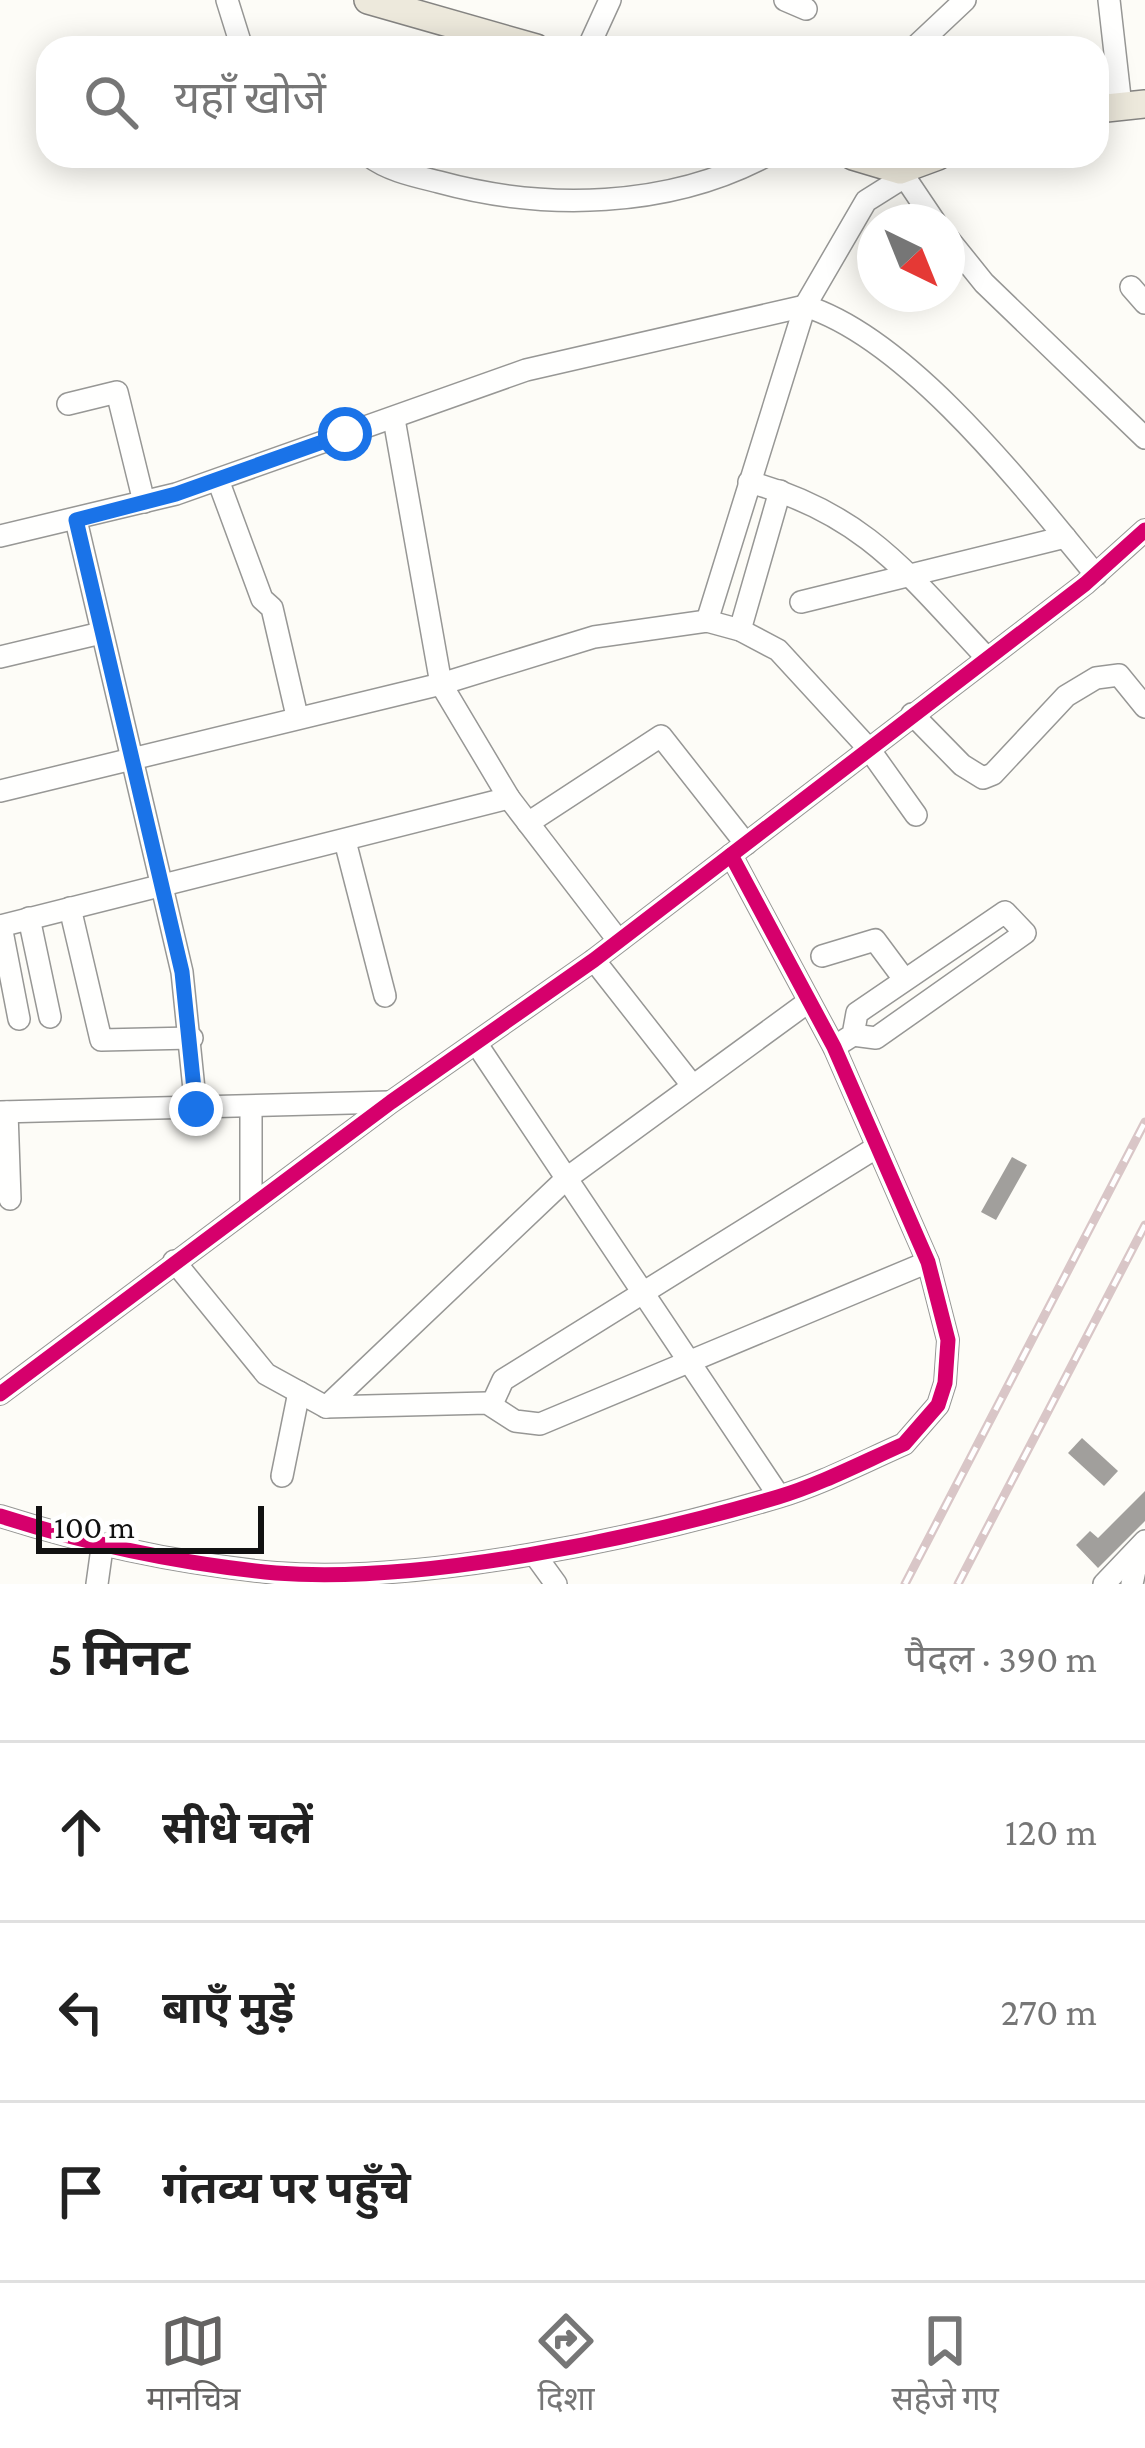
<!DOCTYPE html>
<html lang="hi">
<head>
<meta charset="utf-8">
<style>
  :root { --surface:#fff; --page:#f2f2f2; --text:#222; --muted:#767676; --line:#e0e0e0; --accent:#646362 }
  body { margin:0; font-family:"Crimson Pro","Noto Sans Devanagari",serif; background:var(--page); color:var(--text) }
  .compass { position:absolute; left:857px; top:204px; width:108px; height:108px; border-radius:50%; background:var(--surface); box-shadow:0 6px 30px #0003; rotate:137deg }
  .scale { position:absolute; left:36px; bottom:30px; width:228px; box-sizing:border-box; padding-left:12px; border:6px solid #111; border-top:0; font-size:33px; line-height:42px; white-space:nowrap; color:#111; -webkit-text-stroke:9px #fff; paint-order:stroke }
  .stop { position:absolute; width:36px; height:36px; margin:-27px; border:9px solid #1a73e8; border-radius:50%; background:#fff }
  .stop.end { background:#1a73e8; border-color:#fff; box-shadow:0 3px 12px #0008 }
  .list { margin:0; padding:0; list-style:none }
  h2 { display:flex; justify-content:space-between; align-items:center; height:156px; margin:0; padding:0 48px; font-size:51px }
  h2 small { font-size:39px; font-weight:400; color:var(--muted) }
  .list li { display:grid; grid-template-columns:78px 1fr auto; gap:36px; align-items:center; box-sizing:border-box; height:180px; padding:0 48px; border-top:3px solid var(--line) }
  .list b { display:block; font-size:45px; white-space:nowrap }
  .list em { font-size:39px; font-style:normal; color:var(--muted) }
  .icon { flex:none; width:66px; height:66px; fill:none; stroke:currentColor; stroke-width:2; stroke-linecap:round; stroke-linejoin:round }
  .map { position:relative; flex:none; width:1145px; height:1584px; overflow:hidden }
  .search { position:absolute; background:var(--surface); box-shadow:0 6px 30px #0003; left:36px; right:36px; top:36px; height:132px; display:flex; align-items:center; gap:30px; box-sizing:border-box; padding:0 42px; border-radius:36px; color:var(--muted); font-size:45px }
  .sheet { height:696px; background:var(--surface) }
  nav { display:flex; justify-content:space-around; align-items:center; box-sizing:border-box; height:168px; border-top:3px solid var(--line); background:var(--surface); font-size:33px; color:var(--muted) }
  nav a { display:grid; justify-items:center; gap:6px }
  nav .on { color:var(--accent) }
  .map>svg:first-child { display:block }
</style>
</head>
<body>
<div class="map">
<svg width="1145" height="1584" viewBox="0 0 1145 1584">
  <rect width="100%" height="100%" fill="#fdfcf7"/>
  <g fill="#a19f9c">
    <path d="M 1012,1157 L 1027,1165 L 996,1220 L 981,1212 Z"/>
    <path d="M 1082,1438 L 1118,1471 L 1104,1486 L 1068,1453 Z"/>
    <path d="M 1145,1491 L 1145,1521 L 1098,1568 L 1076,1545 L 1090,1531 L 1098,1538 Z"/>
  </g>
  <g fill="none" stroke-linecap="round" stroke-linejoin="round">
    <defs>
      <g id="minor">
        <path d="M 227,0 L 242,48"/>
        <path d="M 785,0 L 806,9"/>
        <path d="M 1109,0 L 1121,106"/>
        <path d="M 588,48 L 610,0"/>
        <path d="M 914,48 L 965,0"/>
        <path d="M 369,156 C 389,171 415,176 439,182 C 545,211 668,208 766,156"/>
        <path d="M 900,170 L 935,222"/>
        <path d="M 947,237 L 984,283 L 1145,438"/>
        <path d="M 1131,287 L 1145,303"/>
        <path d="M 68,404 L 117,392 L 144,502"/>
        <path d="M 394,419 L 441,684 L 509,798 L 618,940"/>
        <path d="M 218,480 L 262,599 L 272,608 L 297,716"/>
        <path d="M 749,482 C 864,513 908,574 986,657"/>
        <path d="M 76,520 L 182,972 L 196,1109"/>
        <path d="M 0,536 L 176,494 L 526,370 L 805,306 C 910,339 1026,490 1096,575"/>
        <path d="M 801,602 L 1065,537"/>
        <path d="M 707,621 L 805,306 L 866,201 L 901,179"/>
        <path d="M 740,630 L 780,491"/>
        <path d="M 0,657 L 101,633"/>
        <path d="M 912,714 L 962,765 L 983,778 L 993,774 L 1066,696 L 1096,678 L 1119,675 L 1145,707"/>
        <path d="M 0,791 L 441,684 L 594,637 L 707,621 L 740,630 L 778,650 L 869,749 L 916,815"/>
        <path d="M 528,823 L 661,736 L 746,844"/>
        <path d="M 345,841 L 385,996"/>
        <path d="M 70,908 L 101,1040 L 192,1038"/>
        <path d="M 29,918 L 50,1017"/>
        <path d="M 0,926 L 509,798"/>
        <path d="M 1,926 L 19,1019"/>
        <path d="M 822,956 L 875,940 L 904,979"/>
        <path d="M 594,960 L 692,1085"/>
        <path d="M 476,1043 L 779,1496"/>
        <path d="M 834,1047 L 853,1035 L 876,1038 L 1025,933 L 1005,912 L 857,1013 L 853,1035"/>
        <path d="M 251,1108 L 251,1206"/>
        <path d="M 0,1112 L 389,1102"/>
        <path d="M 7,1112 L 10,1199"/>
        <path d="M 174,1261 L 266,1374 L 326,1407 L 567,1178 L 808,1002"/>
        <path d="M 0,1394 L 391,1102 L 594,960 L 1085,584 L 1145,530"/>
        <path d="M 492,1404 L 503,1380 L 877,1147"/>
        <path d="M 326,1407 L 487,1403 L 515,1421 L 540,1424 L 928,1262"/>
        <path d="M 282,1476 L 299,1392"/>
        <path d="M 0,1516 C 91,1545 181,1564 276,1573 C 422,1584 636,1539 778,1497 C 821,1484 863,1462 904,1444 L 938,1405 L 945,1383 L 948,1340 L 928,1262 L 834,1047 L 731,855"/>
        <path d="M 535,1555 L 556,1584"/>
        <path d="M 97,1584 L 102,1548"/>
        <path d="M 1104,1584 L 1145,1541"/>
        <path d="M 1132,1584 L 1140,1547"/>
      </g>
      <g id="major">
        <path d="M 368,0 L 536,48"/>
        <path d="M 1097,109 L 1145,104"/>
        <path d="M 853,156 L 900,170 L 938,156"/>
      </g>
    </defs>
    <use href="#minor" stroke="#979795" stroke-width="24"/>
    <use href="#major" stroke="#858482" stroke-width="30"/>
    <use href="#minor" stroke="#fffffe" stroke-width="21"/>
    <use href="#major" stroke="#ede9dc" stroke-width="27"/>
    <defs>
      <g id="rail">
        <path d="M 905,1584 L 1145,1122"/>
        <path d="M 958,1584 L 1145,1225"/>
      </g>
    </defs>
    <use href="#rail" stroke="#d9c6c7" stroke-width="9"/>
    <use href="#rail" stroke="#fff" stroke-width="4.5" stroke-dasharray="14" stroke-linecap="butt"/>
    <defs>
      <g id="cycleway">
        <path d="M 0,1394 L 391,1102 L 594,960 L 1085,584 L 1145,530"/>
        <path d="M 0,1516 C 91,1545 181,1564 276,1573 C 422,1584 636,1539 778,1497 C 821,1484 863,1462 904,1444 L 938,1405 L 945,1383 L 948,1340 L 928,1262 L 834,1047 L 731,855"/>
      </g>
    </defs>
    <use href="#cycleway" stroke="#fff" stroke-width="22"/>
    <use href="#cycleway" stroke="#d6006c" stroke-width="15"/>
  </g>
  <g fill="none" stroke-linecap="round" stroke-linejoin="round">
    <path stroke="#1a73e8" stroke-width="15" d="M 196,1109 L 182,972 L 76,520 L 176,494 L 345,434"/>
  </g>
</svg>
<svg class="compass" viewBox="-18 -18 36 36"><path d="M0-13l5 13h-10z" fill="#e53935"/><path d="M0 13l5-13h-10z" fill="#767676"/></svg>
<div class="scale">100 m</div>
<div class="stop" style="left:345px;top:434px"></div>
<div class="stop end" style="left:196px;top:1109px"></div>
<div class="search"><svg class="icon" aria-label="search" viewBox="0 0 24 24"><circle cx="10" cy="10" r="6"/><path d="M15 15l6 6"/></svg>यहाँ खोजें</div>
</div>
<section class="sheet">
<h2>5 मिनट<small>पैदल · 390 m</small></h2>
<ul class="list">
<li><svg class="icon" aria-label="ahead" viewBox="0 0 24 24"><path d="M12 20V5M6 11l6-6 6 6"/></svg><div><b>सीधे चलें</b></div><em>120 m</em></li>
<li><svg class="icon" aria-label="left" viewBox="0 0 24 24"><path d="M17 20v-9H6M10 6l-5 5 5 5"/></svg><div><b>बाएँ मुड़ें</b></div><em>270 m</em></li>
<li><svg class="icon" aria-label="arrive" viewBox="0 0 24 24"><path d="M6 21V4h12l-3 4 3 4H6"/></svg><div><b>गंतव्य पर पहुँचे</b></div></li>
</ul>
</section>
<nav>
<a class="on"><svg class="icon" aria-label="map" viewBox="0 0 24 24"><path d="M3 6l6-2 6 2 6-2v14l-6 2-6-2-6 2zM9 4v14M15 6v14"/></svg>मानचित्र</a>
<a><svg class="icon" aria-label="directions" viewBox="0 0 24 24"><path d="M12 3l9 9-9 9-9-9zM9 14v-3h6M13 9l2 2-2 2"/></svg>दिशा</a>
<a><svg class="icon" aria-label="saved" viewBox="0 0 24 24"><path d="M7 4h10v16l-5-4-5 4z"/></svg>सहेजे गए</a>
</nav>
</body>
</html>
